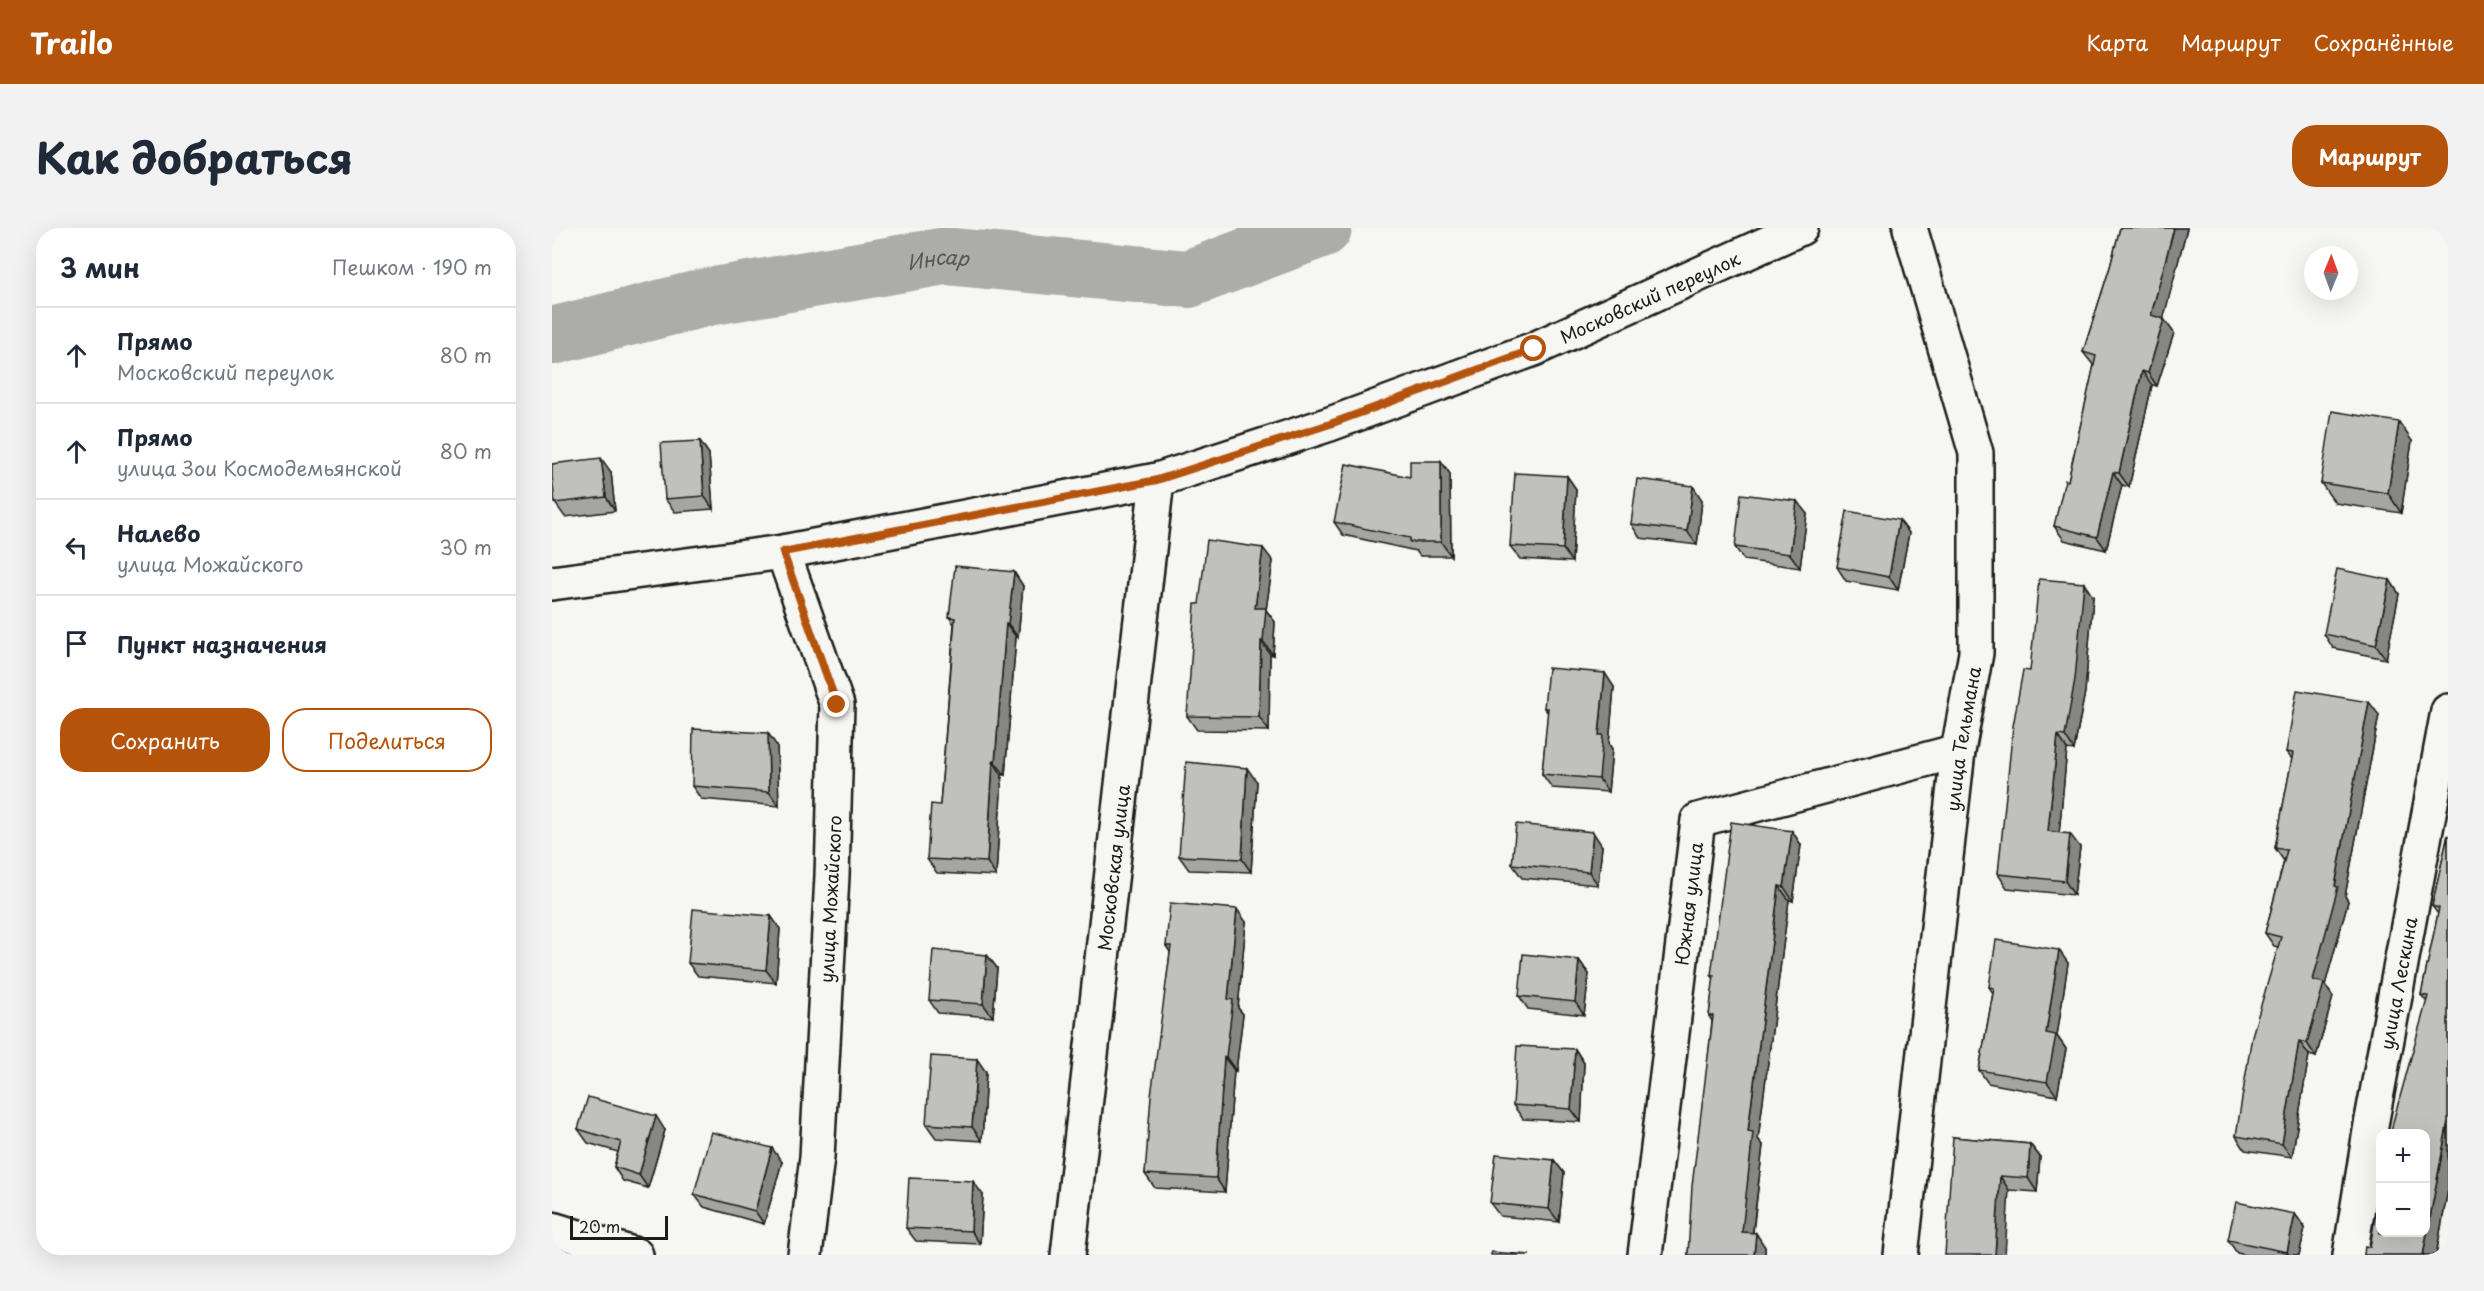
<!DOCTYPE html>
<html lang="ru">
<head>
<meta charset="utf-8">
<style>
  :root { --surface:#fff; --page:#f2f2f3; --text:#1f2937; --muted:#747a83; --line:#e0e1e3; --accent:#b45309 }
  body { margin:0; font-family:"Playpen Sans",sans-serif; background:var(--page); color:var(--text) }
  .controls { position:absolute; right:18px; bottom:18px; display:grid; overflow:hidden; border-radius:12px; box-shadow:0 6px 24px #0002 }
  .controls button { width:54px; height:54px; display:grid; place-items:center; padding:0; border:0; border-bottom:2px solid var(--line); background:var(--surface); color:var(--text); font:30px sans-serif }
  .compass { position:absolute; left:1752px; top:18px; width:54px; height:54px; border-radius:50%; background:var(--surface); box-shadow:0 6px 24px #0002; rotate:1deg }
  .scale { position:absolute; left:18px; bottom:15px; width:98px; box-sizing:border-box; padding-left:6px; border:3px solid #1c1c1c; border-top:0; font-size:16px; line-height:21px; white-space:nowrap; color:#1c1c1c; -webkit-text-stroke:4px #f6f6f2; paint-order:stroke }
  .stop { position:absolute; width:18px; height:18px; margin:-14px; border:4px solid #b45309; border-radius:50%; background:#fff }
  .stop.end { background:#b45309; border-color:#fff; box-shadow:0 2px 6px #0008 }
  .list { margin:0; padding:0; list-style:none }
  h2 { display:flex; justify-content:space-between; align-items:center; height:78px; margin:0; padding:0 24px; font-size:26px }
  h2 small { font-size:20px; font-weight:400; color:var(--muted) }
  .list li { display:grid; grid-template-columns:39px 1fr auto; gap:18px; align-items:center; box-sizing:border-box; height:96px; padding:0 24px; border-top:2px solid var(--line) }
  .list b { display:block; font-size:22px; white-space:nowrap }
  .list p { margin:0; font-size:20px; white-space:nowrap; color:var(--muted) }
  .list em { font-size:20px; font-style:normal; color:var(--muted) }
  .actions { display:flex; gap:12px; padding:18px 24px }
  .actions a { flex:1; padding:14px 0; border:2px solid var(--accent); border-radius:24px; text-align:center; font-size:21px; color:var(--accent) }
  .actions .main { background:var(--accent); color:#fff }
  .icon { flex:none; width:33px; height:33px; fill:none; stroke:currentColor; stroke-width:2; stroke-linecap:round; stroke-linejoin:round }
  .map { position:relative; flex:none; width:1896px; height:1027px; overflow:hidden; border-radius:24px }
  header { display:flex; align-items:center; gap:36px; box-sizing:border-box; height:84px; padding:0 30px; background:var(--accent); color:#fff }
  header strong { font-size:28px }
  nav { display:flex; gap:33px; margin-inline-start:auto; font-size:21px }
  .intro { display:flex; align-items:center; justify-content:space-between; box-sizing:border-box; height:144px; padding:0 36px }
  h1 { margin:0; font-size:42px }
  .button { padding:15px 27px; border-radius:24px; background:var(--accent); color:#fff; font-size:21px; font-weight:700 }
  main { display:flex; gap:36px; padding:0 36px }
  aside { flex:1; background:var(--surface); border-radius:24px; box-shadow:0 6px 24px #0002 }
  .map>svg:first-child { display:block }
</style>
</head>
<body>
<header>
<strong>Trailo</strong>
<nav><a>Карта</a><a>Маршрут</a><a>Сохранённые</a></nav>
</header>
<div class="intro"><h1>Как добраться</h1><a class="button">Маршрут</a></div>
<main>
<aside>
<h2>3 мин<small>Пешком · 190 m</small></h2>
<ul class="list">
<li><svg class="icon" aria-label="ahead" viewBox="0 0 24 24"><path d="M12 20V5M6 11l6-6 6 6"/></svg><div><b>Прямо</b><p>Московский переулок</p></div><em>80 m</em></li>
<li><svg class="icon" aria-label="ahead" viewBox="0 0 24 24"><path d="M12 20V5M6 11l6-6 6 6"/></svg><div><b>Прямо</b><p>улица Зои Космодемьянской</p></div><em>80 m</em></li>
<li><svg class="icon" aria-label="left" viewBox="0 0 24 24"><path d="M17 20v-9H6M10 6l-5 5 5 5"/></svg><div><b>Налево</b><p>улица Можайского</p></div><em>30 m</em></li>
<li><svg class="icon" aria-label="arrive" viewBox="0 0 24 24"><path d="M6 21V4h12l-3 4 3 4H6"/></svg><div><b>Пункт назначения</b></div></li>
</ul>
<div class="actions"><a class="main">Сохранить</a><a>Поделиться</a></div>
</aside>
<div class="map">
<svg width="1896" height="1027" viewBox="0 0 1896 1027">
  <rect width="100%" height="100%" fill="#f6f6f2"/>
  <filter id="ink" filterUnits="userSpaceOnUse"><feTurbulence type="fractalNoise" baseFrequency=".0167" numOctaves="2"/><feDisplacementMap in="SourceGraphic" scale="12" xChannelSelector="R" yChannelSelector="G"/><feConvolveMatrix kernelMatrix="1 2 1 2 8 2 1 2 1" color-interpolation-filters="sRGB"/></filter>
  <g filter="url(#ink)">
    <g fill="none" stroke-linecap="round" stroke-linejoin="round">
      <path stroke="#acaca9" stroke-width="58" id="s1" d="M 0,108 L 156,69 L 393,28 L 636,51 L 771,0"/>
      <defs>
        <g id="street">
          <path d="M 231,324 L 285,477 L 280,648 L 265,929 L 253,1027"/>
          <path d="M 0,1001 L 84,1027"/>
          <path id="s2" d="M 516,1027 L 605,252"/>
          <path id="s3" d="M 1093,1027 L 1146,592 L 1406,523"/>
          <path id="s4" d="M 1349,1027 L 1406,523 L 1424,425 L 1424,225 L 1358,0"/>
          <path id="s5" d="M 1798,1027 L 1819,897 L 1896,483"/>
        </g>
        <g id="secondary">
          <path id="s6" d="M 0,355 L 231,324 L 605,252 L 778,196 L 982,121 L 1249,0"/>
        </g>
      </defs>
      <use href="#street" stroke="#1c1c1c" stroke-width="38"/>
      <use href="#secondary" stroke="#1c1c1c" stroke-width="38"/>
      <use href="#street" stroke="#f6f6f2" stroke-width="33"/>
      <use href="#secondary" stroke="#f6f6f2" stroke-width="33"/>
    </g>
    <g fill="#a5a5a3" stroke="#1c1c1c" stroke-width="1.5">
      <path d="M 1568,0 L 1635,0 L 1611,91 L 1622,105 L 1605,158 L 1600,157 L 1577,259 L 1570,257 L 1554,322 L 1512,312 L 1502,298 L 1516,253 L 1542,138 L 1531,124 L 1558,39 Z"/>
      <path d="M 148,213 L 157,226 L 161,281 L 123,284 L 113,271 Z"/>
      <path d="M 1860,213 L 1849,285 L 1783,275 L 1769,255 Z"/>
      <path d="M 889,233 L 898,246 L 899,328 L 868,328 L 864,323 L 791,307 L 782,294 L 858,249 Z"/>
      <path d="M 59,244 L 63,283 L 13,289 L 3,275 Z"/>
      <path d="M 1015,248 L 1024,261 L 1020,334 L 968,331 L 958,318 Z"/>
      <path d="M 1150,272 L 1145,317 L 1088,310 L 1079,296 Z"/>
      <path d="M 1255,286 L 1248,340 L 1192,332 L 1183,319 Z"/>
      <path d="M 1347,292 L 1357,305 L 1346,362 L 1294,353 L 1285,339 Z"/>
      <path d="M 721,333 L 714,382 L 723,394 L 721,427 L 718,426 L 717,503 L 645,502 L 635,488 L 647,376 Z"/>
      <path d="M 462,344 L 471,358 L 466,409 L 464,409 L 453,547 L 450,547 L 444,648 L 385,645 L 375,631 L 388,577 L 402,396 L 397,389 Z"/>
      <path d="M 1838,352 L 1847,366 L 1834,431 L 1781,420 L 1772,406 Z"/>
      <path d="M 1541,369 L 1533,464 L 1522,522 L 1515,521 L 1507,605 L 1528,619 L 1522,667 L 1455,660 L 1446,646 L 1478,443 Z"/>
      <path d="M 1062,459 L 1057,516 L 1060,521 L 1056,564 L 1000,560 L 990,546 L 996,485 L 992,480 Z"/>
      <path d="M 1827,487 L 1793,668 L 1796,673 L 1773,757 L 1781,769 L 1764,829 L 1757,827 L 1740,929 L 1693,922 L 1684,908 L 1726,719 L 1722,718 L 1713,705 L 1732,633 L 1723,620 L 1740,531 L 1734,524 Z"/>
      <path d="M 225,518 L 227,578 L 149,571 L 140,558 Z"/>
      <path d="M 705,554 L 699,644 L 637,642 L 627,628 Z"/>
      <path d="M 1240,603 L 1249,617 L 1241,673 L 1237,672 L 1206,911 L 1211,917 L 1201,1005 L 1213,1019 L 1213,1027 L 1136,1027 L 1160,793 L 1157,788 L 1162,751 L 1159,747 Z"/>
      <path d="M 1896,607 L 1896,961 L 1884,1027 L 1812,1027 L 1818,1019 L 1875,774 L 1869,767 L 1886,686 L 1880,678 Z"/>
      <path d="M 1050,618 L 1046,657 L 970,650 L 960,636 Z"/>
      <path d="M 219,688 L 228,701 L 224,755 L 146,748 L 136,735 Z"/>
      <path d="M 694,694 L 686,780 L 691,786 L 684,843 L 682,842 L 673,964 L 603,960 L 593,946 L 618,724 L 614,718 Z"/>
      <path d="M 435,727 L 445,740 L 441,789 L 386,785 L 377,772 Z"/>
      <path d="M 1027,732 L 1037,746 L 1032,787 L 976,781 L 967,768 Z"/>
      <path d="M 1516,735 L 1505,808 L 1514,821 L 1505,868 L 1436,855 L 1427,842 L 1441,765 L 1437,759 Z"/>
      <path d="M 1023,821 L 1032,835 L 1029,894 L 971,891 L 961,877 Z"/>
      <path d="M 434,844 L 430,913 L 384,910 L 374,896 Z"/>
      <path d="M 26,901 L 113,902 L 96,960 L 71,953 L 62,939 L 66,924 L 36,915 Z"/>
      <path d="M 1401,909 L 1478,916 L 1488,929 L 1485,964 L 1457,962 Z"/>
      <path d="M 1002,932 L 1012,945 L 1007,994 L 948,988 L 938,975 Z"/>
      <path d="M 230,934 L 212,996 L 152,979 L 142,966 Z"/>
      <path d="M 431,967 L 428,1016 L 364,1013 L 354,1000 Z"/>
      <path d="M 1743,986 L 1753,1000 L 1747,1027 L 1694,1027 L 1685,1025 L 1676,1012 Z"/>
    </g>
    <g fill="#868684" stroke="#1c1c1c" stroke-width="1.5">
      <path d="M 1622,0 L 1635,0 L 1609,100 L 1599,87 Z"/>
      <path d="M 1612,91 L 1622,105 L 1605,158 L 1596,145 Z"/>
      <path d="M 1590,143 L 1600,157 L 1577,259 L 1567,245 Z"/>
      <path d="M 1847,194 L 1860,213 L 1849,285 L 1836,265 Z"/>
      <path d="M 148,213 L 157,226 L 161,281 L 152,268 Z"/>
      <path d="M 49,230 L 59,244 L 63,283 L 54,269 Z"/>
      <path d="M 889,233 L 898,246 L 899,328 L 889,314 Z"/>
      <path d="M 1561,244 L 1570,257 L 1554,322 L 1545,309 Z"/>
      <path d="M 1015,248 L 1024,261 L 1020,334 L 1011,321 Z"/>
      <path d="M 1141,258 L 1150,272 L 1145,317 L 1135,303 Z"/>
      <path d="M 1245,273 L 1255,286 L 1248,340 L 1238,326 Z"/>
      <path d="M 1347,292 L 1357,305 L 1346,362 L 1337,349 Z"/>
      <path d="M 711,320 L 721,333 L 714,382 L 723,394 L 721,427 L 711,413 L 703,380 Z"/>
      <path d="M 462,344 L 471,358 L 466,409 L 456,396 Z"/>
      <path d="M 1838,352 L 1847,366 L 1834,431 L 1824,417 Z"/>
      <path d="M 1532,355 L 1541,369 L 1533,464 L 1522,522 L 1513,508 Z"/>
      <path d="M 454,395 L 464,409 L 453,547 L 443,534 Z"/>
      <path d="M 709,413 L 718,426 L 717,503 L 707,489 Z"/>
      <path d="M 1053,445 L 1062,459 L 1057,516 L 1060,521 L 1056,564 L 1047,551 L 1047,507 Z"/>
      <path d="M 1817,474 L 1827,487 L 1793,668 L 1796,673 L 1773,757 L 1781,769 L 1764,829 L 1755,815 L 1761,752 L 1783,658 Z"/>
      <path d="M 216,505 L 225,518 L 227,578 L 217,564 Z"/>
      <path d="M 1506,507 L 1515,521 L 1506,617 L 1496,603 Z"/>
      <path d="M 441,533 L 450,547 L 444,648 L 435,634 Z"/>
      <path d="M 695,540 L 705,554 L 699,644 L 690,631 Z"/>
      <path d="M 1240,603 L 1249,617 L 1241,673 L 1232,659 Z"/>
      <path d="M 1041,604 L 1050,618 L 1046,657 L 1037,644 Z"/>
      <path d="M 1518,606 L 1528,619 L 1522,667 L 1513,653 Z"/>
      <path d="M 1227,658 L 1237,672 L 1206,911 L 1211,917 L 1199,1018 L 1190,1004 L 1196,903 Z"/>
      <path d="M 685,681 L 694,694 L 686,780 L 691,786 L 684,843 L 674,829 L 676,771 Z"/>
      <path d="M 219,688 L 228,701 L 224,755 L 214,742 Z"/>
      <path d="M 1507,722 L 1516,735 L 1505,808 L 1514,821 L 1505,868 L 1495,854 L 1494,805 Z"/>
      <path d="M 435,727 L 445,740 L 441,789 L 431,776 Z"/>
      <path d="M 1027,732 L 1037,746 L 1032,787 L 1023,774 Z"/>
      <path d="M 1747,813 L 1757,827 L 1740,929 L 1730,916 Z"/>
      <path d="M 1023,821 L 1032,835 L 1029,894 L 1019,881 Z"/>
      <path d="M 672,829 L 682,842 L 673,964 L 664,950 Z"/>
      <path d="M 425,831 L 434,844 L 430,913 L 420,899 Z"/>
      <path d="M 104,888 L 113,902 L 96,960 L 87,947 Z"/>
      <path d="M 1896,893 L 1896,961 L 1884,1027 L 1871,1027 Z"/>
      <path d="M 1478,916 L 1488,929 L 1485,964 L 1476,950 Z"/>
      <path d="M 220,920 L 230,934 L 212,996 L 203,983 Z"/>
      <path d="M 1002,932 L 1012,945 L 1007,994 L 997,981 Z"/>
      <path d="M 1448,948 L 1457,962 L 1453,1027 L 1443,1027 Z"/>
      <path d="M 421,953 L 431,967 L 428,1016 L 419,1003 Z"/>
      <path d="M 1743,986 L 1753,1000 L 1747,1027 L 1737,1027 L 1735,1024 Z"/>
      <path d="M 1204,1005 L 1213,1019 L 1213,1027 L 1202,1027 Z"/>
    </g>
    <g fill="#c0c0bd" stroke="#1c1c1c" stroke-width="1.5">
      <path d="M 1568,0 L 1622,0 L 1599,87 L 1612,91 L 1596,145 L 1590,143 L 1567,245 L 1561,244 L 1545,309 L 1502,298 L 1513,252 L 1516,253 L 1544,128 L 1531,124 L 1558,39 Z"/>
      <path d="M 1780,183 L 1847,194 L 1836,265 L 1769,255 Z"/>
      <path d="M 148,213 L 152,268 L 113,271 L 109,215 Z"/>
      <path d="M 49,230 L 54,269 L 3,275 L 0,248 L 0,236 Z"/>
      <path d="M 858,233 L 889,233 L 889,314 L 858,314 L 858,310 L 782,294 L 794,236 L 858,249 Z"/>
      <path d="M 963,245 L 1015,248 L 1011,321 L 958,318 Z"/>
      <path d="M 1085,251 L 1141,258 L 1135,303 L 1079,296 Z"/>
      <path d="M 1189,266 L 1245,273 L 1238,326 L 1183,319 Z"/>
      <path d="M 1295,283 L 1347,292 L 1337,349 L 1285,339 Z"/>
      <path d="M 655,312 L 711,320 L 703,380 L 714,380 L 711,413 L 709,413 L 707,489 L 635,488 L 643,376 L 647,376 Z"/>
      <path d="M 403,338 L 462,344 L 456,396 L 454,395 L 443,534 L 441,533 L 435,634 L 375,631 L 379,576 L 388,577 L 403,390 L 397,389 Z"/>
      <path d="M 1785,341 L 1838,352 L 1824,417 L 1772,406 Z"/>
      <path d="M 1487,351 L 1532,355 L 1523,451 L 1513,508 L 1506,507 L 1496,603 L 1518,606 L 1513,653 L 1446,646 L 1461,498 L 1471,442 L 1478,443 Z"/>
      <path d="M 996,440 L 1053,445 L 1047,507 L 1051,507 L 1047,551 L 990,546 L 996,480 L 992,480 Z"/>
      <path d="M 1745,462 L 1817,474 L 1783,658 L 1786,659 L 1761,752 L 1772,755 L 1755,815 L 1747,813 L 1730,916 L 1684,908 L 1700,808 L 1729,709 L 1713,705 L 1735,622 L 1723,620 L 1741,525 L 1734,524 Z"/>
      <path d="M 141,501 L 216,505 L 217,564 L 140,558 Z"/>
      <path d="M 634,534 L 695,540 L 690,631 L 627,628 Z"/>
      <path d="M 1179,594 L 1240,603 L 1232,659 L 1227,658 L 1196,903 L 1201,904 L 1190,1004 L 1204,1005 L 1202,1027 L 1136,1027 L 1140,958 L 1161,788 L 1157,788 L 1162,747 L 1159,747 Z"/>
      <path d="M 964,596 L 1041,604 L 1037,644 L 960,636 Z"/>
      <path d="M 1896,607 L 1896,893 L 1871,1027 L 1812,1027 L 1813,1018 L 1818,1019 L 1828,959 L 1828,1005 L 1874,1005 L 1874,906 L 1839,906 L 1841,894 L 1876,768 L 1869,767 L 1887,680 L 1880,678 Z"/>
      <path d="M 618,675 L 685,681 L 676,771 L 681,772 L 674,829 L 672,829 L 664,950 L 593,946 L 599,868 L 619,718 L 614,718 Z"/>
      <path d="M 141,681 L 219,688 L 214,742 L 136,735 Z"/>
      <path d="M 1444,712 L 1507,722 L 1494,805 L 1504,807 L 1495,854 L 1427,842 L 1442,760 L 1437,759 Z"/>
      <path d="M 381,722 L 435,727 L 431,776 L 377,772 Z"/>
      <path d="M 971,726 L 1027,732 L 1023,774 L 967,768 Z"/>
      <path d="M 965,818 L 1023,821 L 1019,881 L 961,877 Z"/>
      <path d="M 379,828 L 425,831 L 420,899 L 374,896 Z"/>
      <path d="M 36,869 L 104,888 L 87,947 L 62,939 L 69,914 L 26,901 Z"/>
      <path d="M 159,904 L 220,920 L 203,983 L 142,966 Z"/>
      <path d="M 1401,909 L 1478,916 L 1476,950 L 1448,948 L 1443,1027 L 1393,1027 Z"/>
      <path d="M 944,926 L 1002,932 L 997,981 L 938,975 Z"/>
      <path d="M 357,950 L 421,953 L 419,1003 L 354,1000 Z"/>
      <path d="M 1684,974 L 1743,986 L 1735,1024 L 1676,1012 Z"/>
      <path d="M 939,1024 L 978,1027 L 939,1027 Z"/>
    </g>
  </g>
  <g fill="none" stroke-linecap="round" stroke-linejoin="round" filter="url(#ink)">
    <path stroke="#b45309" stroke-width="8" d="M 285,477 L 231,324 L 605,252 L 778,196 L 982,121"/>
  </g>
  <g text-anchor="middle" dominant-baseline="central" stroke-width="6" stroke-linejoin="round" paint-order="stroke">
    <g font-size="18" fill="#1c1c1c" stroke="#f6f6f2">
      <text stroke="none"><textPath href="#s6" startOffset="1140">Московский переулок</textPath></text>
      <text stroke="none"><textPath href="#s4" startOffset="520">улица Тельмана</textPath></text>
      <text stroke="none"><textPath href="#s2" startOffset="390">Московская улица</textPath></text>
      <text transform="translate(278 671) rotate(-87)">улица Можайского</text>
      <text stroke="none"><textPath href="#s3" startOffset="354">Южная улица</textPath></text>
      <text stroke="none"><textPath href="#s5" startOffset="276">улица Лескина</textPath></text>
    </g>
    <g font-size="20" font-style="italic" fill="#565654" stroke="#f6f6f2">
      <text stroke="none"><textPath href="#s1" startOffset="394">Инсар</textPath></text>
    </g>
  </g>
</svg>
<div class="controls">
<button>+</button>
<button>−</button>
</div>
<svg class="compass" viewBox="-18 -18 36 36"><path d="M0-13l5 13h-10z" fill="#e53935"/><path d="M0 13l5-13h-10z" fill="#747a83"/></svg>
<div class="scale">20 m</div>
<div class="stop" style="left:982px;top:121px"></div>
<div class="stop end" style="left:285px;top:477px"></div>
</div>
</main>
</body>
</html>
